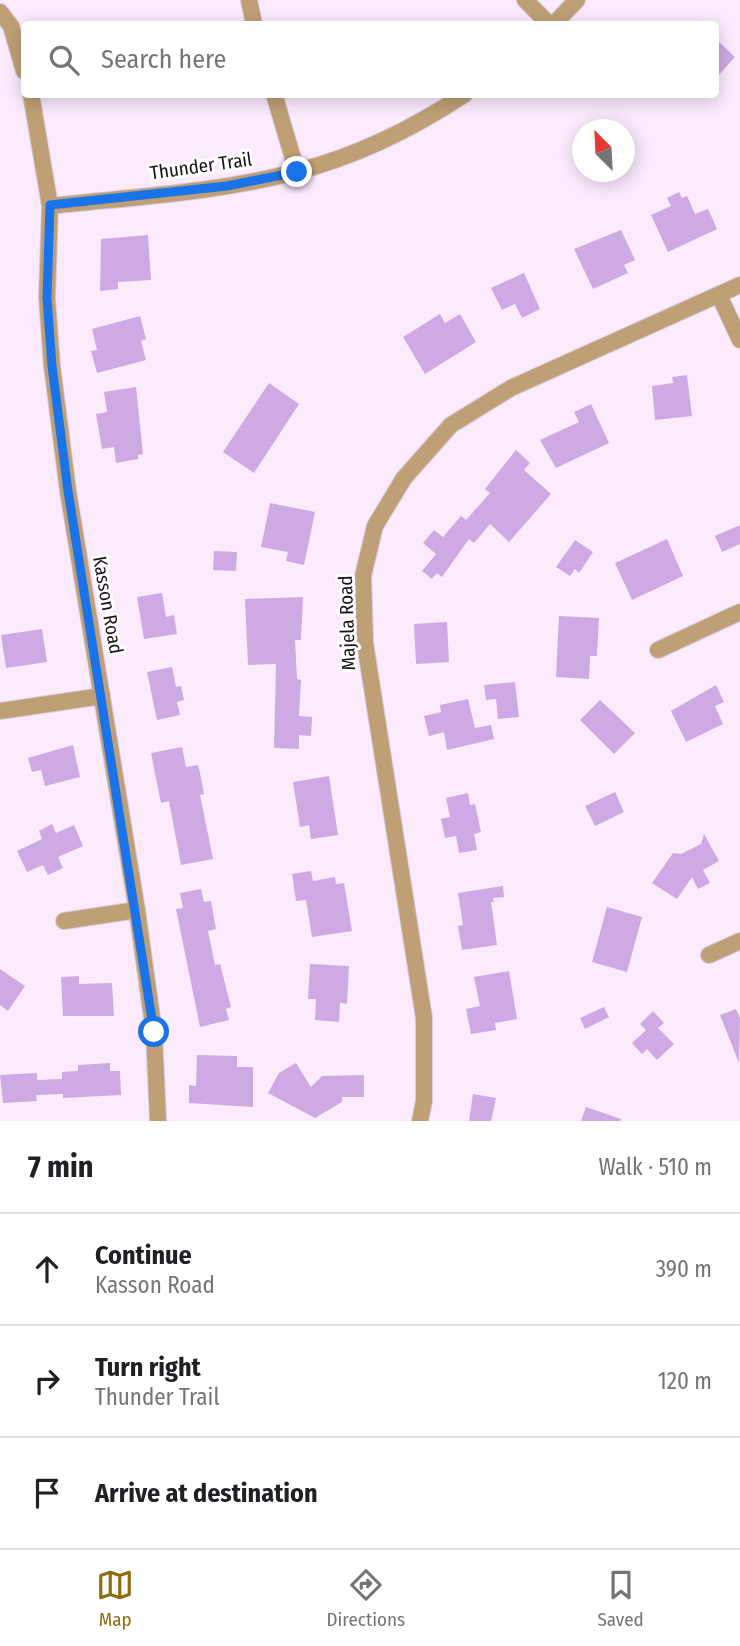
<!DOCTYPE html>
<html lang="en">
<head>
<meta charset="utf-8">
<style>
  :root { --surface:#fff; --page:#f6f6f6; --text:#202124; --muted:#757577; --line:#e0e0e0; --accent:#8e6c10 }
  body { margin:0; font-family:"Fira Sans Condensed",sans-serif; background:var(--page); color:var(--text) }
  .compass { position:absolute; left:572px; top:119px; width:63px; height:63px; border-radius:50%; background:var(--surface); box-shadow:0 4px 18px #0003; rotate:336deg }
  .stop { position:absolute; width:21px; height:21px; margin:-16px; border:5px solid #1a73e8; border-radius:50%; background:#fff }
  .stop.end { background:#1a73e8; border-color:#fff; box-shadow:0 2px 7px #0008 }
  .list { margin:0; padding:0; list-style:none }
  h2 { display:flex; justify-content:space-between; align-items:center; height:91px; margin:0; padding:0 28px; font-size:30px }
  h2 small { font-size:23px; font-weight:400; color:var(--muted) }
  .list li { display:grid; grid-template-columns:46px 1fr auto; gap:21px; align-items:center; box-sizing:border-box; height:112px; padding:0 28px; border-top:2px solid var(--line) }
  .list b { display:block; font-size:26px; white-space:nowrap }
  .list p { margin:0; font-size:23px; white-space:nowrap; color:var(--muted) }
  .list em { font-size:23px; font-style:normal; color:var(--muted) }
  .icon { flex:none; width:38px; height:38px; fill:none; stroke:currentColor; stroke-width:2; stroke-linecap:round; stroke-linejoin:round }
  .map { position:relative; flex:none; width:740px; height:1121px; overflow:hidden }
  .search { position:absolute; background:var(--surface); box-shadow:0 4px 18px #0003; left:21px; right:21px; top:21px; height:77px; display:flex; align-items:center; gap:18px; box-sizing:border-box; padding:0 24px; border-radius:7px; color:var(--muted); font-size:26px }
  .sheet { height:427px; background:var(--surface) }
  nav { display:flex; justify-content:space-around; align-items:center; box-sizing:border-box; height:98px; border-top:2px solid var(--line); background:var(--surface); font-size:19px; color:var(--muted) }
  nav a { display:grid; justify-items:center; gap:4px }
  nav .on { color:var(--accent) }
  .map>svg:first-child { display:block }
</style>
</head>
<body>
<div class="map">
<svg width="740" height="1121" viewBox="0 0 740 1121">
  <rect width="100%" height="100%" fill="#fbebfd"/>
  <g fill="#ceaae4">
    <path d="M 716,39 L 735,57 L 716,78 Z"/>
    <path d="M 679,192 L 682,198 L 687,196 L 695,214 L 708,209 L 717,229 L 668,252 L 651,215 L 671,206 L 667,198 Z"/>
    <path d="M 621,230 L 635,260 L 624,265 L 628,273 L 593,289 L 574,249 Z"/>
    <path d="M 148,235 L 151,280 L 118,282 L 118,289 L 100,291 L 101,239 Z"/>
    <path d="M 524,273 L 540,309 L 522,318 L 515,304 L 502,310 L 491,288 Z"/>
    <path d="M 440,314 L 445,323 L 460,314 L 476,342 L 425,374 L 403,337 Z"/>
    <path d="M 140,316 L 146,339 L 141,341 L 146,360 L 97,373 L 91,351 L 97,350 L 92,329 Z"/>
    <path d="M 687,375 L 692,416 L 655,420 L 652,386 L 673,383 L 672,377 Z"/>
    <path d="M 269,383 L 299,404 L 254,473 L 223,452 Z"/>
    <path d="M 136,387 L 143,454 L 138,455 L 138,459 L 116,463 L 114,447 L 102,449 L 96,414 L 107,412 L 104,392 Z"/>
    <path d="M 591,404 L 609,443 L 556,468 L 540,440 L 579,422 L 574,412 Z"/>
    <path d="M 516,450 L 530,463 L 524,470 L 551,494 L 509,542 L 490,524 L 474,543 L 469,539 L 442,577 L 437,573 L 432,579 L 422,571 L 436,554 L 423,543 L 434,530 L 443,537 L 461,516 L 466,520 L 490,493 L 485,489 Z"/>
    <path d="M 270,503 L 315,512 L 304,565 L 286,561 L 288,552 L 261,547 Z"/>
    <path d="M 740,525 L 740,544 L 722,552 L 715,536 Z"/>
    <path d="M 667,539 L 683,576 L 632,600 L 615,563 Z"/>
    <path d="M 575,540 L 593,552 L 579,573 L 575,569 L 570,576 L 556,567 Z"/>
    <path d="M 214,551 L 237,552 L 236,571 L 213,570 Z"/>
    <path d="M 162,593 L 166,617 L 174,615 L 177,634 L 144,639 L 137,597 Z"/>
    <path d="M 303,597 L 301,640 L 295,640 L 297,679 L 301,680 L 299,716 L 312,717 L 311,736 L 299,735 L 299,749 L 274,748 L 276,664 L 248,665 L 245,599 Z"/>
    <path d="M 559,616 L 599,618 L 597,656 L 590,656 L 589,679 L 556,677 Z"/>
    <path d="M 447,622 L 449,662 L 416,664 L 414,624 Z"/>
    <path d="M 42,629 L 47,662 L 6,668 L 1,635 Z"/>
    <path d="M 172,667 L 176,687 L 181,686 L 184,700 L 177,702 L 180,715 L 157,720 L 147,672 Z"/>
    <path d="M 515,682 L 519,717 L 498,719 L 496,699 L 486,700 L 484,685 Z"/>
    <path d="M 716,685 L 724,702 L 715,706 L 723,724 L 686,742 L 671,711 Z"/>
    <path d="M 468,699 L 475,728 L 491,725 L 494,739 L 447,750 L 444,732 L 429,736 L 424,716 L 441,712 L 440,705 Z"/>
    <path d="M 600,700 L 635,733 L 614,754 L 580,720 Z"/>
    <path d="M 73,745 L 80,777 L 45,786 L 41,770 L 32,772 L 28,758 Z"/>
    <path d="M 182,747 L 186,767 L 198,765 L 200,773 L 204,794 L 200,795 L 213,859 L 181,865 L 169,801 L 161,803 L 151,753 Z"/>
    <path d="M 329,776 L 338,835 L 311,839 L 309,825 L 300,827 L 293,782 Z"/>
    <path d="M 615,792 L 624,812 L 595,826 L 585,806 Z"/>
    <path d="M 468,793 L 470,805 L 475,804 L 481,832 L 474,834 L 477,850 L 459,853 L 456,836 L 445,838 L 441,819 L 450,817 L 446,798 Z"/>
    <path d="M 52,824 L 56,833 L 74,825 L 83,846 L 58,857 L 63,868 L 48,875 L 43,865 L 27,872 L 17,851 L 42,839 L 39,831 Z"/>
    <path d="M 704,834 L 719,861 L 703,870 L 710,883 L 698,889 L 692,877 L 677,899 L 652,883 L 673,853 L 681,854 L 701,844 Z"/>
    <path d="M 311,871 L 313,881 L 335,877 L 336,884 L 344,883 L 352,931 L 312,937 L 306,900 L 296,901 L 292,874 Z"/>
    <path d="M 503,886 L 504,897 L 493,898 L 494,902 L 491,902 L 497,945 L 462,950 L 458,926 L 463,925 L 458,893 Z"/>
    <path d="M 201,889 L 204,902 L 211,901 L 216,929 L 208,931 L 215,965 L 220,964 L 231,1007 L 226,1009 L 229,1020 L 200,1027 L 176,909 L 183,908 L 180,893 Z"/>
    <path d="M 607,907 L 642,917 L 627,972 L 592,962 Z"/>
    <path d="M 310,964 L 349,966 L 347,1004 L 340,1003 L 339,1022 L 315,1020 L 316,999 L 308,999 Z"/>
    <path d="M 0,969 L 25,986 L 8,1011 L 0,1005 Z"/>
    <path d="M 509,971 L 517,1019 L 495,1023 L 496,1030 L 471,1034 L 466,1009 L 480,1006 L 474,977 Z"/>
    <path d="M 79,976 L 79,984 L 112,983 L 114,1016 L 63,1016 L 61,977 Z"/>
    <path d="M 604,1007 L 609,1017 L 585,1029 L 580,1018 Z"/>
    <path d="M 736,1009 L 740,1018 L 739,1063 L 720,1015 Z"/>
    <path d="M 653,1011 L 664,1023 L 658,1028 L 674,1044 L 657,1060 L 647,1049 L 642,1054 L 632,1043 L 646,1030 L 640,1024 Z"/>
    <path d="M 197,1055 L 237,1056 L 237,1067 L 253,1067 L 253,1107 L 189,1103 L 189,1085 L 196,1086 Z"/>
    <path d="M 110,1063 L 110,1071 L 120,1071 L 121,1095 L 63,1098 L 63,1094 L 36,1095 L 37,1101 L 3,1103 L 0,1075 L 37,1073 L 37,1080 L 62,1079 L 62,1072 L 78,1071 L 78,1065 Z"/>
    <path d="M 296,1063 L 311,1087 L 322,1076 L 364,1075 L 364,1097 L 342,1097 L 342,1102 L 315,1118 L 268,1093 L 279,1073 Z"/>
    <path d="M 473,1094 L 496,1098 L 491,1121 L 469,1121 Z"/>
    <path d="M 586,1107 L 621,1119 L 620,1121 L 581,1121 Z"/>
  </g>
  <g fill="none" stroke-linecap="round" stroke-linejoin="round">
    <defs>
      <g id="street">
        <path d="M 249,0 L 254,24"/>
        <path d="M 525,0 L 549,24"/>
        <path d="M 0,12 L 11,26 L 24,71"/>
        <path d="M 554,24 L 577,0"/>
        <path d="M 31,94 L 50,206 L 47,298 L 52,366 L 68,491 L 137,910 L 154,1032 L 158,1121"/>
        <path d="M 274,94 L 297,172"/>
        <path d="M 50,206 C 132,197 215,193 295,172 C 354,157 414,128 465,94"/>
        <path d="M 719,295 L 740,340"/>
        <path d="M 658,650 L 740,612"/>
        <path d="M 0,711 L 102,696"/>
        <path d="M 64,921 L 137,910"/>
        <path d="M 709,955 L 740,941"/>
        <path d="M 420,1121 L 424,1101 L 424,1018 L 365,643 L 363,576 L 375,526 L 404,478 L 451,425 L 511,388 L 740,285"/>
      </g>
    </defs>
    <use href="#street" stroke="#d7c8d9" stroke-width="18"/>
    <use href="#street" stroke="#bfa076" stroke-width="16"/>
  </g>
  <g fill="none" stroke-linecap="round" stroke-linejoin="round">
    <path stroke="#1a73e8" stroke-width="9" d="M 154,1032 L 68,491 L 52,366 L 47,298 L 50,205 L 227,186 L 297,172"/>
  </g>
  <g text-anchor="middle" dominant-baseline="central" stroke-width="6" stroke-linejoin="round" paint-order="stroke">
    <g font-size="19" fill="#191319" stroke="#fefefe">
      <text transform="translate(201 166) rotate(-8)">Thunder Trail</text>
      <text transform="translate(108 605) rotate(80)">Kasson Road</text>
      <text transform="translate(347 623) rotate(-92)">Majela Road</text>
    </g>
  </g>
</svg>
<svg class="compass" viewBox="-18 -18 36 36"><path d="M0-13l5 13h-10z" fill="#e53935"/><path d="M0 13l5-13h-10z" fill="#757577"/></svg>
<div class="stop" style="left:154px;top:1032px"></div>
<div class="stop end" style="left:297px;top:172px"></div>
<div class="search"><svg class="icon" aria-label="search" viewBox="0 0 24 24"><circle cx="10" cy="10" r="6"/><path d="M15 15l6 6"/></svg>Search here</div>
</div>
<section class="sheet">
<h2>7 min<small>Walk · 510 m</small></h2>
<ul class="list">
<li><svg class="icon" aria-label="ahead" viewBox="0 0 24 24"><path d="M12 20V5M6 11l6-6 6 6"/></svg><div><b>Continue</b><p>Kasson Road</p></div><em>390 m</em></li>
<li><svg class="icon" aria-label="right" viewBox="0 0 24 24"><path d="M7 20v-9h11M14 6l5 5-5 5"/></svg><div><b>Turn right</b><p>Thunder Trail</p></div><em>120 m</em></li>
<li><svg class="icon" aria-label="arrive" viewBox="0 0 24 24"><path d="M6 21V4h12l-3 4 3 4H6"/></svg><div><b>Arrive at destination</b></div></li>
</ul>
</section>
<nav>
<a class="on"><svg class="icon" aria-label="map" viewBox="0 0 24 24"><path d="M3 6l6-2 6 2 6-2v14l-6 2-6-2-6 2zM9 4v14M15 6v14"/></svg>Map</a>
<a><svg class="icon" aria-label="directions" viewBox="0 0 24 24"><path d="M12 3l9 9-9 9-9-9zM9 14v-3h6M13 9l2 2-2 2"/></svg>Directions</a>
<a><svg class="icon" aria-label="saved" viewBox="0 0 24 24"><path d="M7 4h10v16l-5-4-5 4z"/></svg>Saved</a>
</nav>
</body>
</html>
